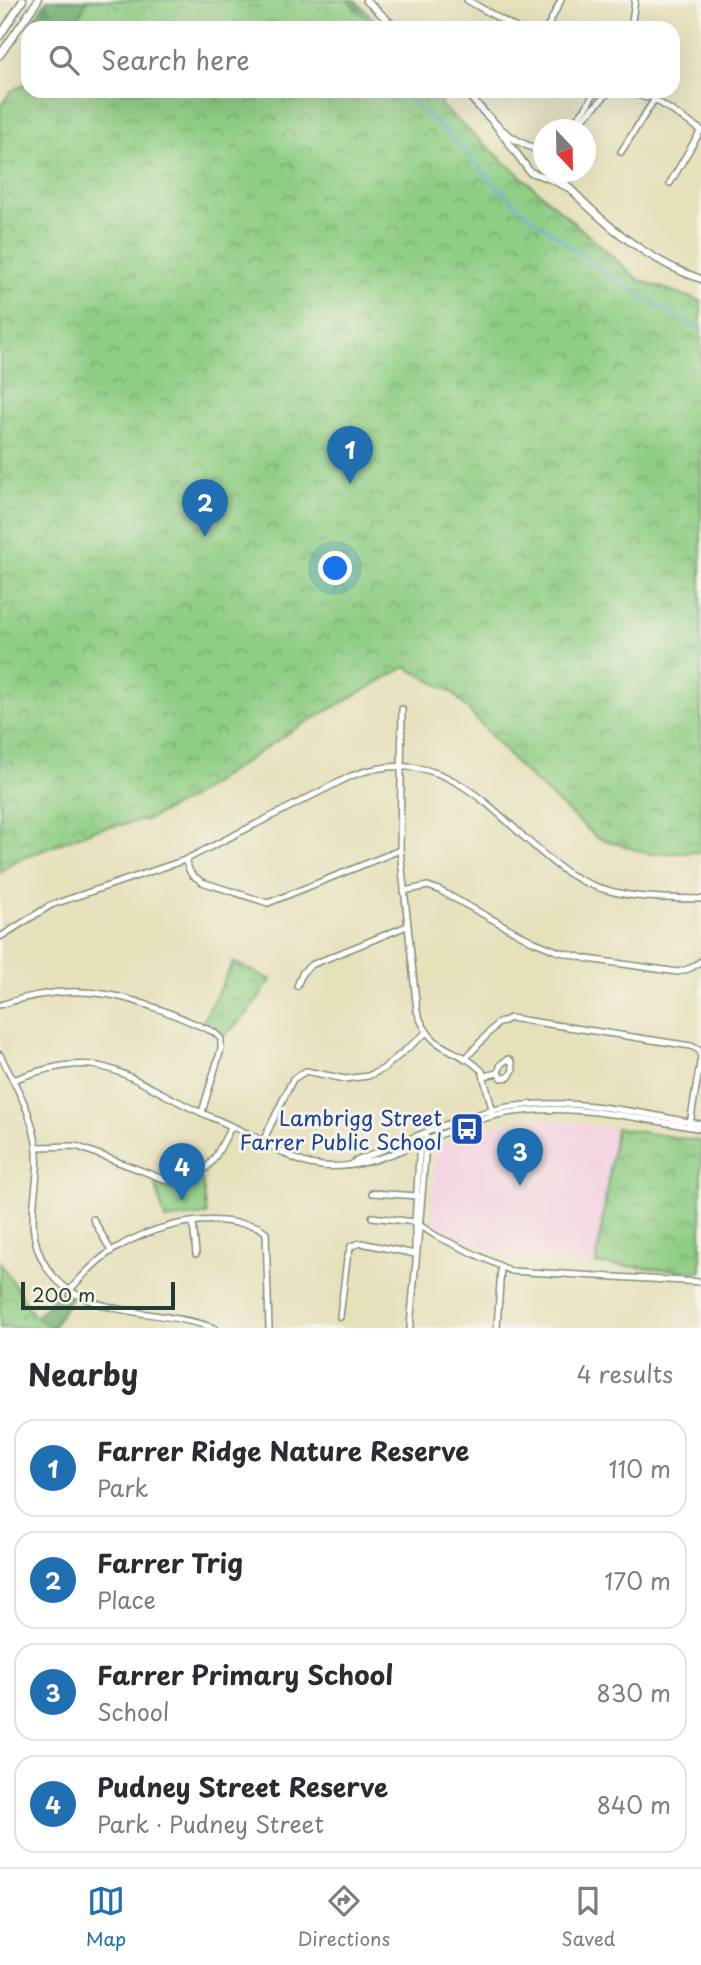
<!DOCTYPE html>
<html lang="en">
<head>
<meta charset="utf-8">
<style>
  :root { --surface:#fff; --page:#f2f2f3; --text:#2b2b33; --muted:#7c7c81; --line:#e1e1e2; --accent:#1f6fb2 }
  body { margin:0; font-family:"Playpen Sans",sans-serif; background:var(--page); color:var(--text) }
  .compass { position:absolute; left:533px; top:119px; width:63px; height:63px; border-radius:50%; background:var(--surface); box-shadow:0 7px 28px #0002; rotate:158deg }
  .scale { position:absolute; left:21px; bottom:18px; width:154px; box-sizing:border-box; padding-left:7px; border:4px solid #1f3d34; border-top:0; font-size:19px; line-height:24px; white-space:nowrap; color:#1f3d34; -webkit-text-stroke:5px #f7f3e8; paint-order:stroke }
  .you { position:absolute; left:336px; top:569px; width:24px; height:24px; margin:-18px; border:5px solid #fff; border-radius:50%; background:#1a73e8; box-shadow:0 0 0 10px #1a73e833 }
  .badge { display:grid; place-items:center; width:46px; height:46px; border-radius:50%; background:var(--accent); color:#fff; font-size:23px; font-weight:700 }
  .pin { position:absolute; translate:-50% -58px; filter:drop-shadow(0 2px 4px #0008) }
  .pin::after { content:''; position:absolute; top:37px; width:24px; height:21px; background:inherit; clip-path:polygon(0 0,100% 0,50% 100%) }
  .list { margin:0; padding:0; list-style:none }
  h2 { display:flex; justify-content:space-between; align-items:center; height:91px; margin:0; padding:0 28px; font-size:30px }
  h2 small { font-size:23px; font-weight:400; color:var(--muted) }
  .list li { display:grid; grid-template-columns:46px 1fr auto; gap:21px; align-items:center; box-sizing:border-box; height:98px; margin:0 14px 14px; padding:0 14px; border:2px solid var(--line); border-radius:21px }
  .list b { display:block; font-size:26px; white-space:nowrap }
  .list p { margin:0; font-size:23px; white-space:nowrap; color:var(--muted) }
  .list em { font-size:23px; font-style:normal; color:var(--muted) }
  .icon { flex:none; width:38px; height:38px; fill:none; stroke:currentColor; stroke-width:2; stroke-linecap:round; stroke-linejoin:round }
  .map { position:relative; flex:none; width:701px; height:1328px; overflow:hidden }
  .search { position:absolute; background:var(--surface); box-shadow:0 7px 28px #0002; left:21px; right:21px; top:21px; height:77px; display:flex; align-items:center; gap:18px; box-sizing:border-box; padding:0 24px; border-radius:21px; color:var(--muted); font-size:26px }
  .sheet { height:539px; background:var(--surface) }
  nav { display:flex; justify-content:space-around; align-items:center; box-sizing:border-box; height:98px; border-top:2px solid var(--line); background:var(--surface); font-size:19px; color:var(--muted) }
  nav a { display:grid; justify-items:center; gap:4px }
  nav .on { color:var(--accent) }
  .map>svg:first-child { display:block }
</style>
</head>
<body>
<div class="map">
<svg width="701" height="1328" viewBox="0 0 701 1328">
  <defs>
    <pattern id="forest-firs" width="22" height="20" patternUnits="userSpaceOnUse" patternTransform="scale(1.75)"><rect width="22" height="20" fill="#73b072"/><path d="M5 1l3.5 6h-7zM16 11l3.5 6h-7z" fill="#5e905e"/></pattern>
    <pattern id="park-crowns" width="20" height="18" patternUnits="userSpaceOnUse" patternTransform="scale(1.75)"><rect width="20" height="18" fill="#8fcd84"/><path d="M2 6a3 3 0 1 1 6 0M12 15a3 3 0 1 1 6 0" fill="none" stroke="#74a86d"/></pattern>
  </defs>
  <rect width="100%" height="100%" fill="#f7f3e8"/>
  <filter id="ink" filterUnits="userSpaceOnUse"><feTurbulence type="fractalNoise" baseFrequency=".0143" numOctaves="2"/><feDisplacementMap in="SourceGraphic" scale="14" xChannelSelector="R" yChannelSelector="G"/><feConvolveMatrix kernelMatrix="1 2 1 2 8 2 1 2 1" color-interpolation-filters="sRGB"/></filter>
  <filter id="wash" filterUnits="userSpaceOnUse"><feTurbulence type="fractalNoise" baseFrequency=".00686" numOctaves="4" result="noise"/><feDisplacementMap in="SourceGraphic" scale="28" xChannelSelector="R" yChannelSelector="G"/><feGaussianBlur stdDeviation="1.57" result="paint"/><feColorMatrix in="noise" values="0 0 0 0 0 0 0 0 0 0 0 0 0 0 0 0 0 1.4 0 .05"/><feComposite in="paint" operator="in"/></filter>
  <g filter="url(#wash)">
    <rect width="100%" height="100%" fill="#e6e0bb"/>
    <path fill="#f3cfdf" d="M 545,1119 L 616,1128 L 596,1264 L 511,1259 L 432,1225 L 434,1147 L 497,1125 Z"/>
    <g fill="url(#forest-firs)" stroke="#497653" stroke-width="2">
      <path d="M 47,0 L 355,0 L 383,28 L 28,28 Z"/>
      <path d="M 0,1265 L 35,1318 L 60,1291 L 71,1297 L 53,1328 L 0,1328 Z"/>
    </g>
    <g fill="url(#park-crowns)" stroke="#57855c" stroke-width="2">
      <path d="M 87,0 L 347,0 L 375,28 L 73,28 Z"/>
      <path d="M 28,82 L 28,91 L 439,91 L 442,94 L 440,105 L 639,280 L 701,301 L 701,852 L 649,854 L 596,837 L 519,767 L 453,693 L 406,667 L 293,730 L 191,798 L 149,819 L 94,830 L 11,863 L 0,873 L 0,106 L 11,91 Z"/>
      <path d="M 233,962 L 271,980 L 249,1012 L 225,1035 L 202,1023 Z"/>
      <path d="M 616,1128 L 701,1141 L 701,1272 L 596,1264 Z"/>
      <path d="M 202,1178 L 207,1215 L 165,1220 L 155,1183 C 172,1188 185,1184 202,1178 Z"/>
      <path d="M 0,1262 L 35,1317 L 53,1328 L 0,1328 Z"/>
    </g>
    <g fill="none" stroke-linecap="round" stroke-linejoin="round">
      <path stroke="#74aee5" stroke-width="2" d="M 399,91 L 406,95 L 460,145 L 492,182 L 527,214 L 624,286 L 701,330"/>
    </g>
  </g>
  <g filter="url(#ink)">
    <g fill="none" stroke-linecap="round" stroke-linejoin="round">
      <defs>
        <g id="minor">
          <path d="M 467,0 L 516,28"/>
          <path d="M 547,28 L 561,0"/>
          <path d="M 631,28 L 635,0"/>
          <path d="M 624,91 L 647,98"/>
          <path d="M 642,91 L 701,130"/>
          <path d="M 566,130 L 586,108 L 595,91"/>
          <path d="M 572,130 L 610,91"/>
          <path d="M 621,152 L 654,100"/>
          <path d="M 670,183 L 701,130"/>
          <path d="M 402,709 L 400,850 L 417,1011 C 432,1056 457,1045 482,1071 L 494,1116"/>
          <path d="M 185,860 L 191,874 L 202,882 L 268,903 L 400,850"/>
          <path d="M 404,891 L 428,886 L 439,890 L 532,941 L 557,951 L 588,959 L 678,972 L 691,968 L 701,961"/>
          <path d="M 0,937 L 51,905 L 185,860 L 351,776 C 428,747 472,788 525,838 C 540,851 554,865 571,875 C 611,899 656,898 701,899"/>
          <path d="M 297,986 L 303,972 L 311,965 L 407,926"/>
          <path d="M 0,1005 C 85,976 136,998 214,1032 L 221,1039 L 221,1049 L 202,1112"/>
          <path d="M 0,1055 C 15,1084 31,1111 36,1143 C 43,1188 19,1225 47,1268 C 56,1281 69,1292 84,1298 C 123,1316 173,1313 214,1328"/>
          <path d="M 465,1059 L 497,1024 L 510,1018 L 691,1046 L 699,1050 L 701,1057 L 690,1124"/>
          <path d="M 484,1076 L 498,1073 L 502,1078 L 509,1077 L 513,1070 L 512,1062 L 508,1059 L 501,1064 L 498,1073"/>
          <path d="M 13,1080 C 101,1047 114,1071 191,1108 C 215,1119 239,1129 263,1141 C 280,1150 295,1162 315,1165 C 373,1176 440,1127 497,1115 C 564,1101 634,1117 701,1129"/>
          <path d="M 263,1141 L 293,1079 L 306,1071 L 345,1079 L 368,1076 L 383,1069 L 427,1032"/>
          <path d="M 37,1147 L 76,1146 L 169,1181 C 208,1182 215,1157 231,1127"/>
          <path d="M 351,1165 L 356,1161 C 401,1143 446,1122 493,1110 C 561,1094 633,1112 701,1124"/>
          <path d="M 372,1193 L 418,1196"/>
          <path d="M 372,1217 L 415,1222 L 436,1236 L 511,1271 L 701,1282"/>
          <path d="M 93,1219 L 111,1251"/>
          <path d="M 193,1223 L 196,1254"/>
          <path d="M 415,1254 L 415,1222 L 420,1142"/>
          <path d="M 70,1290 C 82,1276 97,1260 113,1250 C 148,1228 196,1215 237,1223 C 247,1224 260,1225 266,1233 L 269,1328"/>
          <path d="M 340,1317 L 347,1259 L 351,1246 L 361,1243 L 415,1254"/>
          <path d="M 410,1328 C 415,1264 423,1201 426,1137"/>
          <path d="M 497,1328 L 501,1268"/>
        </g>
        <g id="major">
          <path d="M 366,0 L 396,28"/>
          <path d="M 0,36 L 23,0"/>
          <path d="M 0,55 L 38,0"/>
          <path d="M 464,91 C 491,118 505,142 544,151"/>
          <path d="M 495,124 L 530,172 L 548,178 L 569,188"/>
          <path d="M 555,172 C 594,216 643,260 701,279"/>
        </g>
      </defs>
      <use href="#minor" stroke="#828e78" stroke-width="8"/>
      <use href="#major" stroke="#828e78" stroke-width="9"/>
      <use href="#minor" stroke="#fff" stroke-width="5"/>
      <use href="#major" stroke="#fff" stroke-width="6"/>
    </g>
  </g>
  <defs>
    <symbol id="bus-square" viewBox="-11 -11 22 22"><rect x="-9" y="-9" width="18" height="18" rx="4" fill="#1a4fb4" stroke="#f7f3e8"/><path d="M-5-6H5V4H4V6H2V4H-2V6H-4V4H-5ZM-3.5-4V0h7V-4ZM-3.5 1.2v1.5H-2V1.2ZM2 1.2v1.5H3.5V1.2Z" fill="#fff"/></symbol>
  </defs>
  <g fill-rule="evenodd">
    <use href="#bus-square" x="448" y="1110" width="38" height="38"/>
  </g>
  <g text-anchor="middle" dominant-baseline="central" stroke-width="6" stroke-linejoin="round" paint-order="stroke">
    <g font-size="21" fill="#164399" stroke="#f7f3e8" text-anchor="end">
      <text x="442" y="1117">Lambrigg Street<tspan x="442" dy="24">Farrer Public School</tspan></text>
    </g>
  </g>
</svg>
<svg class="compass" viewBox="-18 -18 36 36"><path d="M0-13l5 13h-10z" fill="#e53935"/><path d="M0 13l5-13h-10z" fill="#7c7c81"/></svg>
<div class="scale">200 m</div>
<div class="you"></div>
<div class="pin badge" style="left:350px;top:484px">1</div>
<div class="pin badge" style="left:205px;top:537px">2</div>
<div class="pin badge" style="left:520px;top:1186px">3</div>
<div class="pin badge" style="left:182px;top:1201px">4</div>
<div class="search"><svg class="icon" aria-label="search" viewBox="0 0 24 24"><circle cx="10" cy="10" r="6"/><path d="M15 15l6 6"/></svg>Search here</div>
</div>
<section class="sheet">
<h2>Nearby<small>4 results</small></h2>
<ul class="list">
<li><span class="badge">1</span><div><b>Farrer Ridge Nature Reserve</b><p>Park</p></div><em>110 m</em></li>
<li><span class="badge">2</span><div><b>Farrer Trig</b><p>Place</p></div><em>170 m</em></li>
<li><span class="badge">3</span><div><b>Farrer Primary School</b><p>School</p></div><em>830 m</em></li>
<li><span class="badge">4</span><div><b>Pudney Street Reserve</b><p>Park · Pudney Street</p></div><em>840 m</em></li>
</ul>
</section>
<nav>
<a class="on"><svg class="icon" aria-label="map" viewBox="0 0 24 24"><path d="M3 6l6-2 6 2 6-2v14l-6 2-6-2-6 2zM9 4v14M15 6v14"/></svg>Map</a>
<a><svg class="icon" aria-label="directions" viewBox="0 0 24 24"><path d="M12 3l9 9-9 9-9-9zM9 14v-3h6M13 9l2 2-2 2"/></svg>Directions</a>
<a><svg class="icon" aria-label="saved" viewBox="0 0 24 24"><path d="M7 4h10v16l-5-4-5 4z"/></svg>Saved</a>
</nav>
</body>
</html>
